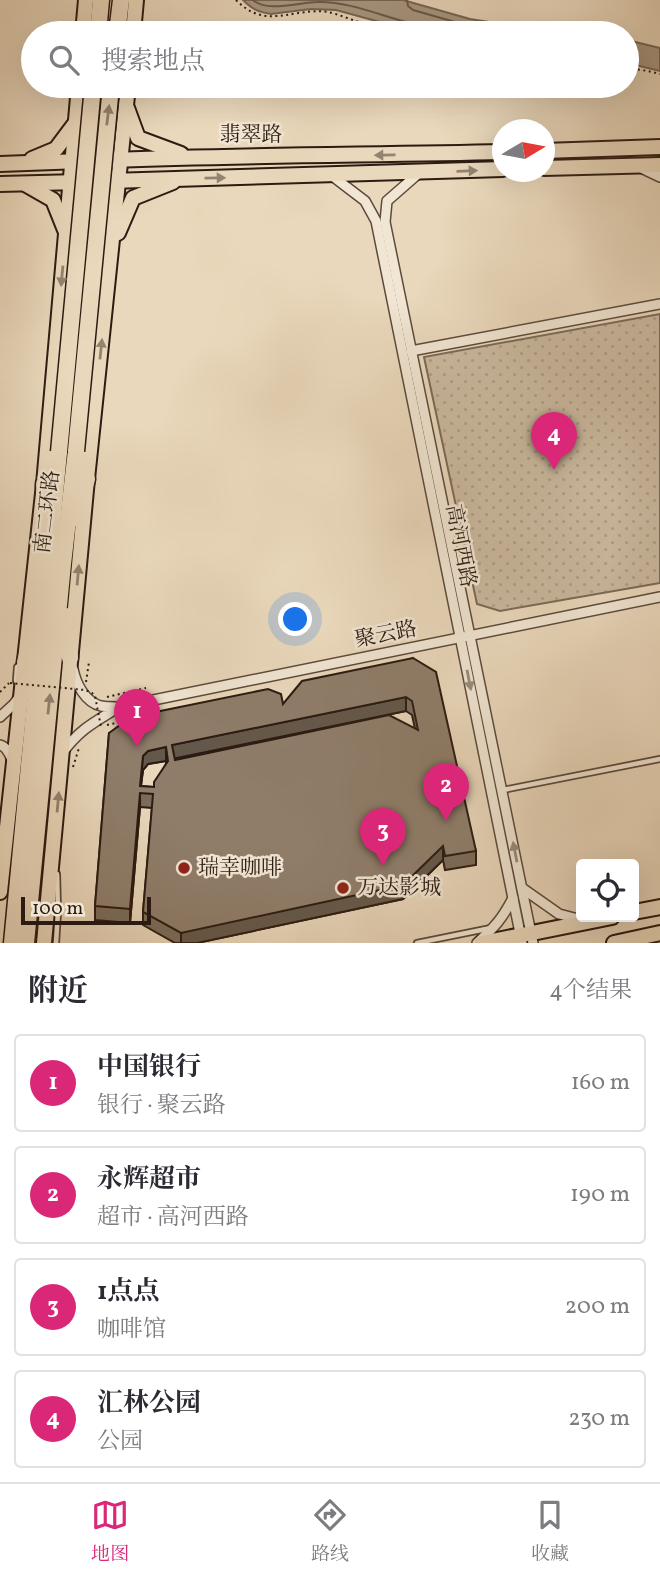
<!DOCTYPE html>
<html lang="zh">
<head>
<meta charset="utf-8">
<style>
  :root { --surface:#fff; --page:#f7f7f7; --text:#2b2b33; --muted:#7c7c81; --line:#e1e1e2; --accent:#db2777 }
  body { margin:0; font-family:Vollkorn,"Noto Serif SC",serif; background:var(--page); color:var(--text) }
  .controls { position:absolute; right:21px; bottom:21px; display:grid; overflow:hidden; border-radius:7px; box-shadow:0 7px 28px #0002 }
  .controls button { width:63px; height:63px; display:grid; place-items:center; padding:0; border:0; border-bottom:2px solid var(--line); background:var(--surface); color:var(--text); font:35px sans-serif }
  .compass { position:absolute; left:492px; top:119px; width:63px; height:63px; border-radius:50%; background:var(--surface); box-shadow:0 7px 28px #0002; rotate:80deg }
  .scale { position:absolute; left:21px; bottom:18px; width:130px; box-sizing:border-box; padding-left:7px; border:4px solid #2c1b12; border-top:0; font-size:19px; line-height:24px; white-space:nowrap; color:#2c1b12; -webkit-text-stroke:5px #f1e6d3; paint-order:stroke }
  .you { position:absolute; left:296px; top:620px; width:24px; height:24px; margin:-18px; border:5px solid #fff; border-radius:50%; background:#1a73e8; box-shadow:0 0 0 10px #1a73e833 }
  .badge { display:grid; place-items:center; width:46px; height:46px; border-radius:50%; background:var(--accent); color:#fff; font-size:23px; font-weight:700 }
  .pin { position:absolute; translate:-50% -58px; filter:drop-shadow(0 2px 4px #0008) }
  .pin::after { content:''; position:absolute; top:37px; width:24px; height:21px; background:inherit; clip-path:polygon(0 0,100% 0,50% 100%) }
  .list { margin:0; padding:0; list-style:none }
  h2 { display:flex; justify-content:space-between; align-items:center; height:91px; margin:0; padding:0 28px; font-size:30px }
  h2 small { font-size:23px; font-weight:400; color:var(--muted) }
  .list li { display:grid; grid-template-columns:46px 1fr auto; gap:21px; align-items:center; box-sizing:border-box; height:98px; margin:0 14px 14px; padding:0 14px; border:2px solid var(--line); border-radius:7px }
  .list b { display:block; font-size:26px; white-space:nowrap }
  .list p { margin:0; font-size:23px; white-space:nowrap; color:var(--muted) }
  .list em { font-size:23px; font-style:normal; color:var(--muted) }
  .icon { flex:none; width:38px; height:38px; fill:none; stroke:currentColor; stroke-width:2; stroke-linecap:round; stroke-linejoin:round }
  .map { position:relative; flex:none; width:660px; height:943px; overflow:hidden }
  .search { position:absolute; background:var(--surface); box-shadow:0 7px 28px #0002; left:21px; right:21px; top:21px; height:77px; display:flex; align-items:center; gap:18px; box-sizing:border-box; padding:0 24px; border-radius:38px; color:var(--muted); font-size:26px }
  .sheet { height:539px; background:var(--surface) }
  nav { display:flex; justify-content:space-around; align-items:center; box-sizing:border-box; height:98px; border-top:2px solid var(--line); background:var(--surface); font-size:19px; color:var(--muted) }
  nav a { display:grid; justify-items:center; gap:4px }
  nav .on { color:var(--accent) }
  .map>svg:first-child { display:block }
</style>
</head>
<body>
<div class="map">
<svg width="660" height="943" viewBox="0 0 660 943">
  <defs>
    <pattern id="grass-dots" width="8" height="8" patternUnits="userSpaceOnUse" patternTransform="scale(1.75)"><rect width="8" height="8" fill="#cab89f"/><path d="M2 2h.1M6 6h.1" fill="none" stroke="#ae9e88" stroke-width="1.8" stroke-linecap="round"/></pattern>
  </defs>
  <rect width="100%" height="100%" fill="#ead8bc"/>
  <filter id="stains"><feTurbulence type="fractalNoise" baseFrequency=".00286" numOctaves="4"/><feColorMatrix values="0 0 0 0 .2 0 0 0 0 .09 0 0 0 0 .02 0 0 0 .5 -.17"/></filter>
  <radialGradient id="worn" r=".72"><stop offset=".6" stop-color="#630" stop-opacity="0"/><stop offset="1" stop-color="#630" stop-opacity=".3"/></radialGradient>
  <path fill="url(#grass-dots)" stroke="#7b6a58" stroke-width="2" d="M 660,314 L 660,583 L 500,611 L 477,604 L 424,357 Z"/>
  <g fill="#a99882" stroke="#765" stroke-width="2">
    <path d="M 243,0 L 403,0 L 470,19 L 528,28 L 596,33 L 420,33 L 336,10 L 311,9 L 271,14 C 258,12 252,9 243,0 Z"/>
    <path d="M 627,40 L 660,48 L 660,71 L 627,63 Z"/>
  </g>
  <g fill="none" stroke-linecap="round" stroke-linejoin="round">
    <g stroke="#6a5a4a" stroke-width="2">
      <path d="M 253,0 C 267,13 300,2 318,2 C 347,1 382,16 410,23 L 414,28 L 415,33"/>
      <path d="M 407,0 L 408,6 L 413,10 L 469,26 L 516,33"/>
    </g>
    <defs>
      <g id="lane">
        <path d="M 16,681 L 17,667 L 21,664"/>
        <path d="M 503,790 L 660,759"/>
        <path d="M 56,943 L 58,912 L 57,874"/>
        <path d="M 417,943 L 491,928"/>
      </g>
      <g id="street">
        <path d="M 639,167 L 660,177"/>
        <path d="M 419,173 L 387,201 L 385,222 L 533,943"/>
        <path d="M 331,175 L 365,201 L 376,221 L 522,943"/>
        <path d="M 411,351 L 660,304"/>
        <path d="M 119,707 L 660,597"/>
        <path d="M 0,717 L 14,704 L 19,697"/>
        <path d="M 0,745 C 8,747 10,756 13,762"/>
        <path d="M 63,752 C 81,728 95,722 119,707 C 113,707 107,707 101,706 C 85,702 76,684 73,669"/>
        <path d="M 522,888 L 559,914 L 582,920"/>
        <path d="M 477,943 C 495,927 502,919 513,898"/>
      </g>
      <g id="primary">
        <path d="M 83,33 L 86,0"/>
        <path d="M 133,33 L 136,0"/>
        <path d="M 127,108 L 138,138 L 181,154"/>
        <path d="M 544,151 L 660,147"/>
        <path d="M 32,159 L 56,149 L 74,125"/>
        <path d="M 112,160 C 242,155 372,155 503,152"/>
        <path d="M 0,164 L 81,161"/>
        <path d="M 544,168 L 660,165"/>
        <path d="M 110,181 L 503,169"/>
        <path d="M 0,184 L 79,182"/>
        <path d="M 25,184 L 53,200 L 65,230"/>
        <path d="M 118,233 L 133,198 L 173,182"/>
        <path d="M 0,892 L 44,484 L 79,86"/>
        <path d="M 634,912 L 660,907"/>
        <path d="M 44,943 L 87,479 L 128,86"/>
        <path d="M 482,943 L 612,917"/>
        <path d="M 614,943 L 660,933"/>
      </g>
      <g id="highway">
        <path d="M 98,33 L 101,0"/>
        <path d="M 117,33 L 121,0"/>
        <path d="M 44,484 L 46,513"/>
        <path d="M 76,518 L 87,479"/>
        <path d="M 66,616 L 70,658"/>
        <path d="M 25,662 L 37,619"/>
        <path d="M 12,943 C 27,779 44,616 59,452"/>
        <path d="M 26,943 L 63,564 L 76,451"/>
      </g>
    </defs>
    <use href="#lane" stroke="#5c4a3c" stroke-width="8"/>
    <use href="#street" stroke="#5c4a3c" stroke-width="12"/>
    <use href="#primary" stroke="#2c1b12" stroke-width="18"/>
    <use href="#highway" stroke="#2c1b12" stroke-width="19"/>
    <g stroke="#2c1b12" stroke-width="2" stroke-dasharray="2 3.5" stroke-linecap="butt">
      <path d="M 236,0 C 266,31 293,7 328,12 C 338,14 349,19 359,22 C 375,26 391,29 406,33"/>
      <path d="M 627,68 L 648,71 L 660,74"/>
      <path d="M 86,682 L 89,662"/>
      <path d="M 0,692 L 9,683"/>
      <path d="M 107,697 L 146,688"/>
      <path d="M 107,725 L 125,721"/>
      <path d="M 73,767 L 79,748"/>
    </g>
    <use href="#lane" stroke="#f1e6d3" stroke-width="4.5"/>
    <use href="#street" stroke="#f1e6d3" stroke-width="9"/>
    <use href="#primary" stroke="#ead8bc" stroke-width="14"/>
    <use href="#highway" stroke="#ead8bc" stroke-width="16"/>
    <defs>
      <g id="highway-bridge">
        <path d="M 76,451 L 111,86"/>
        <path d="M 59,452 L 93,86"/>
      </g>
    </defs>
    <use href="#highway-bridge" stroke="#2c1b12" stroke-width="19" stroke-linecap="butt"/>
    <path stroke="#2c1b12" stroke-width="2" stroke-dasharray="2 3.5" stroke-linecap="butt" d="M 10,683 L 85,690 L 92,693 L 95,696 L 101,727"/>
    <use href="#highway-bridge" stroke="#ead8bc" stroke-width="16"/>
  </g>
  <path fill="#7b6c5b" stroke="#2c1b12" stroke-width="2" fill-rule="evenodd" d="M 413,658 L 476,851 L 476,865 L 445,870 L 443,860 L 403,899 L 197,943 L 175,943 L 143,925 L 143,912 L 152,808 L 140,807 L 130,923 L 95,920 L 95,906 L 109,733 L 283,704 ZM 406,711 L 412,715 L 415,729 L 175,760 L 175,759 ZM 166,761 L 166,764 L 154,787 L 141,786 L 143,770 L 148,764 Z"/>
  <g fill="#64584a" stroke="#2c1b12" stroke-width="2">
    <path d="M 406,697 L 406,711 L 172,759 L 172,745 Z"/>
    <path d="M 166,747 L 166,761 L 148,764 L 143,770 L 140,793 L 143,756 L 148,751 Z"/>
    <path d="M 140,793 L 140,807 L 130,923 L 130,909 Z"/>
    <path d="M 443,846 L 443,860 L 403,899 L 197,943 L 181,943 L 181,933 Z"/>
  </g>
  <path fill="#8f7d6a" stroke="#2c1b12" stroke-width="2" fill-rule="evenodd" d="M 413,658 L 436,672 L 476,851 L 445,856 L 443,846 L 403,885 L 181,933 L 143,912 L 153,794 L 140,793 L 130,909 L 95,906 L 109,733 L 131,717 L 268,689 L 281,694 L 283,704 L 302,681 ZM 406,697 L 412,701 L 418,730 L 389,715 L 175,760 L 172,745 ZM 166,747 L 168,761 L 154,782 L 154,787 L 140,786 L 143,756 L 148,751 Z"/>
  <defs><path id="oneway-solid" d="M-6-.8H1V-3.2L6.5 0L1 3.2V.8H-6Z" transform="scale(1.75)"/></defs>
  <g fill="#948370">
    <use href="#oneway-solid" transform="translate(108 115) rotate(-83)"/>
    <use href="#oneway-solid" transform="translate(385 155) rotate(179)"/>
    <use href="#oneway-solid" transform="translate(467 171) rotate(-2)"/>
    <use href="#oneway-solid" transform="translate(215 178) rotate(-1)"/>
    <use href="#oneway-solid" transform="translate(62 276) rotate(95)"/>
    <use href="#oneway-solid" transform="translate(101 349) rotate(-84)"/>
    <use href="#oneway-solid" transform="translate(78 575) rotate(-85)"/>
    <use href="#oneway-solid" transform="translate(49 704) rotate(-84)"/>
    <use href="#oneway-solid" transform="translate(58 802) rotate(-85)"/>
  </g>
  <g fill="#988b7c">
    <use href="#oneway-solid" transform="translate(469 680) rotate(79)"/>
    <use href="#oneway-solid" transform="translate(515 852) rotate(-101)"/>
  </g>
  <g fill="#8f2418" stroke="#f1e6d3" stroke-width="2.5">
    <circle cx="184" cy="868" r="7"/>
    <circle cx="343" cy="888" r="7"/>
  </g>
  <g text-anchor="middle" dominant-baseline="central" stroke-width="5" stroke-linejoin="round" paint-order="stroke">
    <g font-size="21" fill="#2c1b12" stroke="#f1e6d3">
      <text x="251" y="135">翡翠路</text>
      <text transform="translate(48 512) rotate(-83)">南二环路</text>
      <text transform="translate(460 546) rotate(79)">高河西路</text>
      <text transform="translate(386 635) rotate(-11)">聚云路</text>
    </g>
    <g font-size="21" fill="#2c1b12" stroke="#f1e6d3" text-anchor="start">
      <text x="198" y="868">瑞幸咖啡</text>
      <text x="357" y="888">万达影城</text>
    </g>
  </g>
  <rect width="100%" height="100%" filter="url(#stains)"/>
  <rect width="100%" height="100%" fill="url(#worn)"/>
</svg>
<div class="controls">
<button><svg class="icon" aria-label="locate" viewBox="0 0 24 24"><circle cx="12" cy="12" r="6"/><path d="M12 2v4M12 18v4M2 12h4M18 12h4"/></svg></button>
</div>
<svg class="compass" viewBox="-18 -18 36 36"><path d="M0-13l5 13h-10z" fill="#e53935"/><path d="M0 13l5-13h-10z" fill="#7c7c81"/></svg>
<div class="scale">100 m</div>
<div class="you"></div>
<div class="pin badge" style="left:137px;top:747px">1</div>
<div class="pin badge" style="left:446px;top:821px">2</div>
<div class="pin badge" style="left:383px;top:866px">3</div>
<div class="pin badge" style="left:554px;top:470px">4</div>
<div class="search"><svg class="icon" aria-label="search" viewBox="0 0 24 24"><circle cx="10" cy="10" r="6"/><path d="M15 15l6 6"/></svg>搜索地点</div>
</div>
<section class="sheet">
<h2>附近<small>4个结果</small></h2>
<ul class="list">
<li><span class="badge">1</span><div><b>中国银行</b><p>银行 · 聚云路</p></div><em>160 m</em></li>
<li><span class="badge">2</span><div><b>永辉超市</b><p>超市 · 高河西路</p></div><em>190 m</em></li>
<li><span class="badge">3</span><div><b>1点点</b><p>咖啡馆</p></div><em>200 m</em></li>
<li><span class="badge">4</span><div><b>汇林公园</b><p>公园</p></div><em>230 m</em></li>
</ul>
</section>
<nav>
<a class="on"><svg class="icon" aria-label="map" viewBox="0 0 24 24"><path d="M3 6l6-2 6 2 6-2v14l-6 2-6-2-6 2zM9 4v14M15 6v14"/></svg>地图</a>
<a><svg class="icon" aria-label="directions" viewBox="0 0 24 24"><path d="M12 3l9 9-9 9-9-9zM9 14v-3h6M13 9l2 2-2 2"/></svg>路线</a>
<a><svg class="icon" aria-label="saved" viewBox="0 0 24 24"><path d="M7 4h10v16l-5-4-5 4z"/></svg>收藏</a>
</nav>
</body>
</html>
